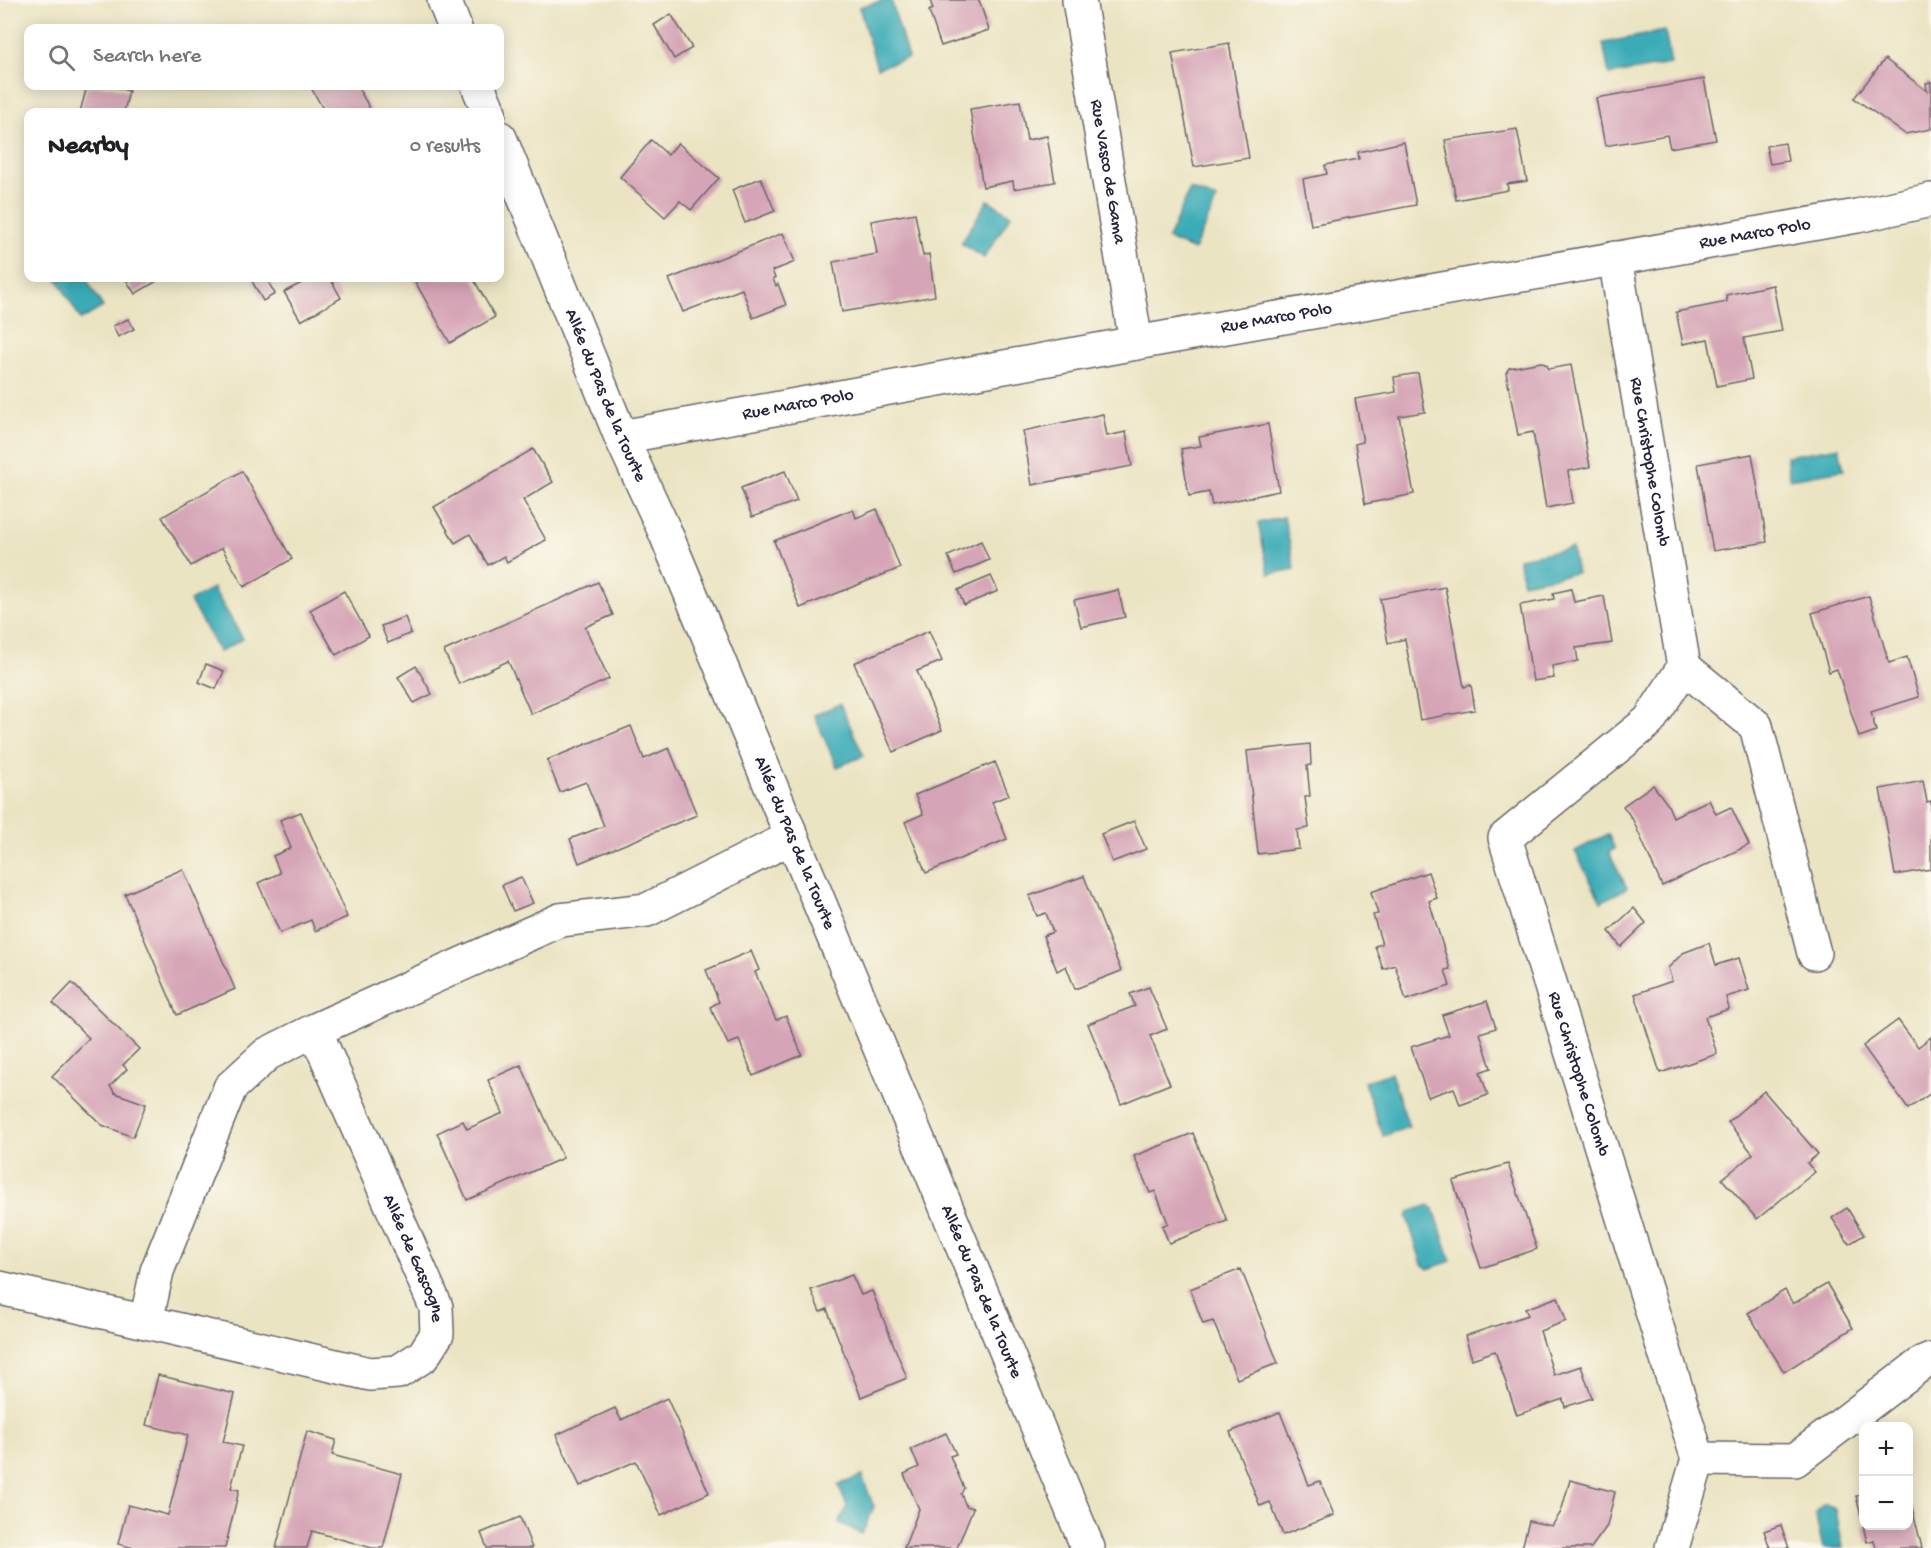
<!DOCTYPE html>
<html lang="en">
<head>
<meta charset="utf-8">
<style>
  :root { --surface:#fff; --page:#f2f2f2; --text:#202124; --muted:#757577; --line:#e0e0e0 }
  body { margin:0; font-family:"Gochi Hand",sans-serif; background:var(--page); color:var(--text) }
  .controls { position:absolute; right:18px; bottom:18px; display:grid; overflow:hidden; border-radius:12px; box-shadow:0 3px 15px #0003 }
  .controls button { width:54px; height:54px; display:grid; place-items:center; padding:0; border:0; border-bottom:2px solid var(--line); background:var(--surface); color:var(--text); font:30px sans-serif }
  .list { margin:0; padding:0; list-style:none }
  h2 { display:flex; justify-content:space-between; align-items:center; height:78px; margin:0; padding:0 24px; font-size:26px }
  h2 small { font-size:20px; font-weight:400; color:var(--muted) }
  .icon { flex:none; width:33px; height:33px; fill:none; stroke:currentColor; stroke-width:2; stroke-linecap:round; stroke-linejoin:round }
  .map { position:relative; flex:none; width:1931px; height:1548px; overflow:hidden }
  .search { position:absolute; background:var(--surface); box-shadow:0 3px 15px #0003; left:24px; top:24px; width:480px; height:66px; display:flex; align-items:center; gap:15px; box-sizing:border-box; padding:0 21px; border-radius:12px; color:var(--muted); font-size:22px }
  .panel { position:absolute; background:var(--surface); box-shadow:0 3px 15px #0003; left:24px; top:108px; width:480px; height:174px; border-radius:12px }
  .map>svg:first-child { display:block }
</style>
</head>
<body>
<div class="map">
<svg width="1931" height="1548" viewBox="0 0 1931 1548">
  <rect width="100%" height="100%" fill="#fbf7ec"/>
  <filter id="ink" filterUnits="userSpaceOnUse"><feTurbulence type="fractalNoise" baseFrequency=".0167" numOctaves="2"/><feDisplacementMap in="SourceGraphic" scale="12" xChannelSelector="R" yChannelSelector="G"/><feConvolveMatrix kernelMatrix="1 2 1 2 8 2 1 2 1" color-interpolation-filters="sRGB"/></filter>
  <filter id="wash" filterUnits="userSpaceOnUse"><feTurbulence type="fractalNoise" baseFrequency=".008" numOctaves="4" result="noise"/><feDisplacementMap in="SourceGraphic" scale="24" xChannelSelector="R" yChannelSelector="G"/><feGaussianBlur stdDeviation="1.35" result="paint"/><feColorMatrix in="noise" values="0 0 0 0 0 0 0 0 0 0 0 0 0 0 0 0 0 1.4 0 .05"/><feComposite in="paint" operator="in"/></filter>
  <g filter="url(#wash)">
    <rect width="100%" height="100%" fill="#ebe4c3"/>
    <g fill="#3bacb7" stroke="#2e6779" stroke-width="1.5">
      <path d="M 885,0 L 891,0 L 908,58 L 877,68 L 859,7 Z"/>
      <path d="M 1665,31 L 1671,64 L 1609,75 L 1603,43 Z"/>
      <path d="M 1190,189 L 1217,199 L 1194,250 L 1168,239 Z"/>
      <path d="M 988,200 L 1011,215 L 984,258 L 961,243 Z"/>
      <path d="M 60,278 L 86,278 L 103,307 L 81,320 L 57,279 Z"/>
      <path d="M 1839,447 L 1844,470 L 1790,479 L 1786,456 Z"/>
      <path d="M 1284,517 L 1295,569 L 1269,574 L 1258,523 Z"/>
      <path d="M 1572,548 L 1577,573 L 1523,583 L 1518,558 Z"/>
      <path d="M 213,588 L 243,639 L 219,652 L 190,601 Z"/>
      <path d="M 840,704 L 864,756 L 837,767 L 814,715 Z"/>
      <path d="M 1608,834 L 1615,849 L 1609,852 L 1627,888 L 1601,902 L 1575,851 Z"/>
      <path d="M 1391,1073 L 1409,1127 L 1383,1136 L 1364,1082 Z"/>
      <path d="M 1429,1205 L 1434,1209 L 1451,1261 L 1428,1269 L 1422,1264 L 1407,1217 L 1409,1212 Z"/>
      <path d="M 862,1476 L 874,1507 L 862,1534 L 839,1523 L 847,1506 L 838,1485 Z"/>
      <path d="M 1826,1504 L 1836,1510 L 1843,1548 L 1823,1548 L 1815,1515 L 1821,1506 Z"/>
    </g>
    <g id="blocks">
      <g fill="#d5a4b6">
        <path d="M 930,0 L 979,0 L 989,30 L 941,46 L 929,11 L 933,9 Z"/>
        <path d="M 671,14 L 692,48 L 674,59 L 654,25 Z"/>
        <path d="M 1229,43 L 1249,158 L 1194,167 L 1172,53 Z"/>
        <path d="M 1885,59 L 1927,91 L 1926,83 L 1931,82 L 1931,129 L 1905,134 L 1854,98 Z"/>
        <path d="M 1704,79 L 1716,140 L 1670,148 L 1667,135 L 1605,146 L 1596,98 Z"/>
        <path d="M 87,86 L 110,86 L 129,91 L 124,112 L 80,112 Z"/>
        <path d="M 310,86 L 357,86 L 372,112 L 325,112 Z"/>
        <path d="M 1020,101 L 1027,140 L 1047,136 L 1055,182 L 1014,189 L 1013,181 L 983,187 L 970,109 Z"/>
        <path d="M 1517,129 L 1527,181 L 1507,184 L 1508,190 L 1456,200 L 1445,140 Z"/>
        <path d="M 651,140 L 668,155 L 678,143 L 719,178 L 691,210 L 680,201 L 665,217 L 620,177 Z"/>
        <path d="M 1404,142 L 1416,205 L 1311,225 L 1303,179 L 1327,174 L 1325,165 L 1359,159 L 1358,152 Z"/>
        <path d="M 1785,143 L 1788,161 L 1770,164 L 1766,146 Z"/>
        <path d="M 761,178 L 775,211 L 745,223 L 732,190 Z"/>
        <path d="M 915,213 L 923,256 L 929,254 L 935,296 L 842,312 L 833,262 L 877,254 L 871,221 Z"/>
        <path d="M 783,233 L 795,262 L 772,271 L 775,278 L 773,279 L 776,286 L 778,284 L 786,305 L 753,318 L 742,289 L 683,312 L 669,279 Z"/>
        <path d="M 125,278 L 162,278 L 135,294 Z"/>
        <path d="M 259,278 L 266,278 L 275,294 L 263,301 L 252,281 Z"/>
        <path d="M 311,278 L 330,278 L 341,298 L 301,321 L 284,292 Z"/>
        <path d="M 413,278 L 473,278 L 495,317 L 450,343 Z"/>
        <path d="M 1773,285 L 1782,331 L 1744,338 L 1752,379 L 1717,386 L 1708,339 L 1683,344 L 1676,312 L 1727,302 L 1726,295 Z"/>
        <path d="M 128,319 L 134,329 L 118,337 L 113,326 Z"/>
        <path d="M 1541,362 L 1547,365 L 1548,369 L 1571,365 L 1590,467 L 1568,471 L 1573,503 L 1546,508 L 1533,432 L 1518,435 L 1506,373 L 1509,368 Z"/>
        <path d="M 1418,373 L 1425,412 L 1399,416 L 1414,494 L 1365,504 L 1355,444 L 1363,442 L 1355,399 L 1396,392 L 1394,377 Z"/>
        <path d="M 1103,414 L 1107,436 L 1126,432 L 1132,466 L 1032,485 L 1023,431 Z"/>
        <path d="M 1268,424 L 1279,491 L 1212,505 L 1209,492 L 1189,496 L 1181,449 L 1201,446 L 1199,437 Z"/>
        <path d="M 533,449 L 553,482 L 523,500 L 546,540 L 507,562 L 504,556 L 488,565 L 470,534 L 455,543 L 434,507 Z"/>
        <path d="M 1752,454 L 1767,542 L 1713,551 L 1698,464 Z"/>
        <path d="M 242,471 L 292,559 L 244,587 L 222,548 L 191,566 L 162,517 Z"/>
        <path d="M 785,471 L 797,501 L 752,517 L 741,488 Z"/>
        <path d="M 853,509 L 856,518 L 877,509 L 900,568 L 800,608 L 774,541 Z"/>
        <path d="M 981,541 L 989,560 L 956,574 L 948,556 Z"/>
        <path d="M 991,576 L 998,591 L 964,605 L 958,590 Z"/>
        <path d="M 598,582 L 613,615 L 585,627 L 609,679 L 531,714 L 508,661 L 459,684 L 444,651 Z"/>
        <path d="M 1445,587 L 1464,687 L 1471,685 L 1475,710 L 1420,720 L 1405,639 L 1388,643 L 1380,599 Z"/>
        <path d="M 1571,589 L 1574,602 L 1604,596 L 1612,643 L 1576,648 L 1578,661 L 1552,666 L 1554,678 L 1533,681 L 1520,605 L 1554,599 L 1553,593 Z"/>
        <path d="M 1118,590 L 1125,617 L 1081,627 L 1074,600 Z"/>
        <path d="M 344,591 L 369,636 L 336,655 L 310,610 Z"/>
        <path d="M 1869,596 L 1889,663 L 1907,657 L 1919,697 L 1871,712 L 1876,731 L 1859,737 L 1837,669 L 1829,672 L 1812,613 Z"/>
        <path d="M 405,617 L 411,633 L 388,643 L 381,626 Z"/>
        <path d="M 929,631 L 942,661 L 917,671 L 942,730 L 893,752 L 854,663 Z"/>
        <path d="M 206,664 L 224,671 L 216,689 L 199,682 Z"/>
        <path d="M 416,666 L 432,694 L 414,703 L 398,677 Z"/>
        <path d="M 631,726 L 644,759 L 669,748 L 697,815 L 579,863 L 570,839 L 604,826 L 586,782 L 560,792 L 547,760 Z"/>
        <path d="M 1310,744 L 1311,765 L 1307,766 L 1310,796 L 1305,797 L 1309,828 L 1297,830 L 1299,849 L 1258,854 L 1247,751 Z"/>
        <path d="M 995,762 L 1009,795 L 992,802 L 1007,839 L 926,873 L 905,822 L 923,814 L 915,795 Z"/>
        <path d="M 1923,781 L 1927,802 L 1931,801 L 1931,869 L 1895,875 L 1880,789 Z"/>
        <path d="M 1653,785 L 1668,805 L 1673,817 L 1709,800 L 1716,814 L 1731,807 L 1749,845 L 1662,886 L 1633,820 L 1623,806 Z"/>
        <path d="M 301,812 L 347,917 L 315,931 L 311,920 L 280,933 L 258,883 L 280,873 L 273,856 L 291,848 L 280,820 Z"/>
        <path d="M 1134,821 L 1146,849 L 1112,862 L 1101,834 Z"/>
        <path d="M 183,869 L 235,989 L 177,1015 L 125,894 Z"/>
        <path d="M 1428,872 L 1437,898 L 1429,901 L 1450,969 L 1445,970 L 1450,986 L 1406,1000 L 1395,965 L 1383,969 L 1375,946 L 1382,944 L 1373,915 L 1378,914 L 1371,892 Z"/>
        <path d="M 1084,876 L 1121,971 L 1075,989 L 1066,966 L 1057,971 L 1043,936 L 1053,932 L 1046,913 L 1037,916 L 1029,896 Z"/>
        <path d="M 521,877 L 533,903 L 513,911 L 502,885 Z"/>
        <path d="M 1634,908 L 1646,923 L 1621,947 L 1609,931 Z"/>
        <path d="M 1709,943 L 1716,965 L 1739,958 L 1749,990 L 1726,997 L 1729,1009 L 1705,1017 L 1717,1054 L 1660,1073 L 1635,994 L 1672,981 L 1668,968 L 1683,953 Z"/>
        <path d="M 751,951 L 759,970 L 755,972 L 776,1020 L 786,1016 L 802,1055 L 753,1076 L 739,1040 L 728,1044 L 710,1007 L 719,1002 L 706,970 Z"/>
        <path d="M 72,983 L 139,1049 L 123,1065 L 127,1069 L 110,1086 L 115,1093 L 146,1104 L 133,1137 L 102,1125 L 52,1076 L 89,1038 L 53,1003 Z"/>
        <path d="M 1149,987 L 1167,1029 L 1150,1036 L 1170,1084 L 1121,1104 L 1088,1024 L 1135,1006 L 1130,994 Z"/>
        <path d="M 1487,1001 L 1496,1028 L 1480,1033 L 1491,1068 L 1480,1072 L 1488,1095 L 1460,1105 L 1454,1088 L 1428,1097 L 1411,1047 L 1449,1035 L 1442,1015 Z"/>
        <path d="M 1898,1020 L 1918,1047 L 1931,1037 L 1931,1093 L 1908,1109 L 1863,1046 Z"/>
        <path d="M 521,1065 L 563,1158 L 467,1200 L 437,1133 L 463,1121 L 467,1129 L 503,1113 L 488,1080 Z"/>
        <path d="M 1764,1091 L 1818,1154 L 1807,1163 L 1815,1172 L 1757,1219 L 1722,1179 L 1753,1154 L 1728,1122 Z"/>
        <path d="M 1193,1133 L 1227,1221 L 1169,1243 L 1162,1226 L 1168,1223 L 1155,1191 L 1150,1193 L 1134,1156 Z"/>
        <path d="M 1508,1164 L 1537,1249 L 1481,1268 L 1453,1181 Z"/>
        <path d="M 1847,1208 L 1864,1235 L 1849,1244 L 1832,1218 Z"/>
        <path d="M 1241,1269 L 1278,1363 L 1237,1379 L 1213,1321 L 1203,1324 L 1190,1289 Z"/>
        <path d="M 852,1275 L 861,1295 L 872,1291 L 907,1378 L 861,1397 L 827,1309 L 820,1312 L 811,1290 Z"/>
        <path d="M 1827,1284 L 1853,1328 L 1784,1372 L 1748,1313 L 1785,1290 L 1793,1304 Z"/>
        <path d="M 1558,1297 L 1566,1321 L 1540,1331 L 1554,1375 L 1581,1366 L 1592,1398 L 1565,1407 L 1563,1399 L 1517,1415 L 1495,1351 L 1472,1359 L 1465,1336 L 1528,1315 L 1525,1309 Z"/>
        <path d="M 158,1375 L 235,1394 L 223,1442 L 242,1446 L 231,1488 L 239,1490 L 225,1548 L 134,1548 L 118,1544 L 128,1505 L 168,1515 L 188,1435 L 146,1425 Z"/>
        <path d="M 667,1398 L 709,1493 L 661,1515 L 636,1461 L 580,1486 L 556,1435 L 615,1408 L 621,1420 Z"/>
        <path d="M 1280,1412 L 1309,1485 L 1320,1481 L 1334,1515 L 1283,1535 L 1270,1502 L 1260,1506 L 1230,1432 Z"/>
        <path d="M 307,1431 L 336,1440 L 332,1455 L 402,1474 L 383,1548 L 372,1548 L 312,1531 L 307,1548 L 276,1548 Z"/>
        <path d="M 946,1433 L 956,1454 L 950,1456 L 964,1488 L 961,1494 L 966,1506 L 973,1508 L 957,1548 L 904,1548 L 919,1509 L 904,1474 L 919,1467 L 911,1449 Z"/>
        <path d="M 1570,1480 L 1615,1492 L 1607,1526 L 1591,1548 L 1522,1548 L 1529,1521 L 1552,1526 L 1561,1512 Z"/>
        <path d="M 1908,1491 L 1922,1548 L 1876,1548 L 1874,1540 L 1867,1542 L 1863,1526 L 1908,1526 Z"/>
        <path d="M 1863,1495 L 1863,1524 L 1856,1496 Z"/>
        <path d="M 520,1517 L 532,1548 L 487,1548 L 481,1533 Z"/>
        <path d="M 1781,1525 L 1789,1548 L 1770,1548 L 1764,1531 Z"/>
      </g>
    </g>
  </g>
  <g filter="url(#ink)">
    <use href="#blocks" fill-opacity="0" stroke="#68666b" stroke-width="1.5"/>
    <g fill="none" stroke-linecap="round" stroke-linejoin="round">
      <defs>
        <g id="minor">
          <path d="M 444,0 L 455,28"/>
          <path id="s1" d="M 1079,0 L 1136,343"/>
          <path d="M 478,86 L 489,112"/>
          <path id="s2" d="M 500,138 L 621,437 L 665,532 L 1088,1548"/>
          <path id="s3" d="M 1615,258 L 1684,667 L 1649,721 L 1505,838 L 1698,1459 L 1672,1548"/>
          <path id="s4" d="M 621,437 L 1136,343 L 1857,216 L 1931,200"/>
          <path d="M 1684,667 L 1756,726 L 1814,953"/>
          <path id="s5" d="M 315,1030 L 436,1307 L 437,1334 L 423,1356 L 398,1372 L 370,1374 L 146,1322 L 157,1271 L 230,1088 L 267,1054 L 315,1030 L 560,920 L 647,910 L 792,837"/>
          <path d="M 0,1288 L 146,1322"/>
          <path d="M 1698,1459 L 1795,1460 L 1921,1364 L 1931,1360"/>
        </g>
      </defs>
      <use href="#minor" stroke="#68666b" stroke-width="36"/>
      <use href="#minor" stroke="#fff" stroke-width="33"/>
    </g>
  </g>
  <g text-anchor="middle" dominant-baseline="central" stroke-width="5" stroke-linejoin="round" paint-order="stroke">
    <g font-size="18" fill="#22223b" stroke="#fbf7ec">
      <text stroke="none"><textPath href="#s1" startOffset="174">Rue Vasco de Gama</textPath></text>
      <text stroke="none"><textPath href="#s4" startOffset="1152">Rue Marco Polo</textPath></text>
      <text stroke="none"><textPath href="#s4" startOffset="666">Rue Marco Polo</textPath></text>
      <text stroke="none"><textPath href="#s2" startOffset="278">Allée du Pas de la Tourte</textPath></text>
      <text stroke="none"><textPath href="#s4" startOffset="180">Rue Marco Polo</textPath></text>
      <text stroke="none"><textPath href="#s3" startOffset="207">Rue Christophe Colomb</textPath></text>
      <text stroke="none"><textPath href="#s2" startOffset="764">Allée du Pas de la Tourte</textPath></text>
      <text stroke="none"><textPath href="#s3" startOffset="912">Rue Christophe Colomb</textPath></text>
      <text stroke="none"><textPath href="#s5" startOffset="249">Allée de Gascogne</textPath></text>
      <text stroke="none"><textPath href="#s2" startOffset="1250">Allée du Pas de la Tourte</textPath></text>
    </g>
  </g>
</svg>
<div class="controls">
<button>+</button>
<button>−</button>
</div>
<div class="search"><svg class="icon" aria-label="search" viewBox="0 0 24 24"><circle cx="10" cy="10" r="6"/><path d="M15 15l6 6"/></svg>Search here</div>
<section class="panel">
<h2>Nearby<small>0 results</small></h2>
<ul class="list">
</ul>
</section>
</div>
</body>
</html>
